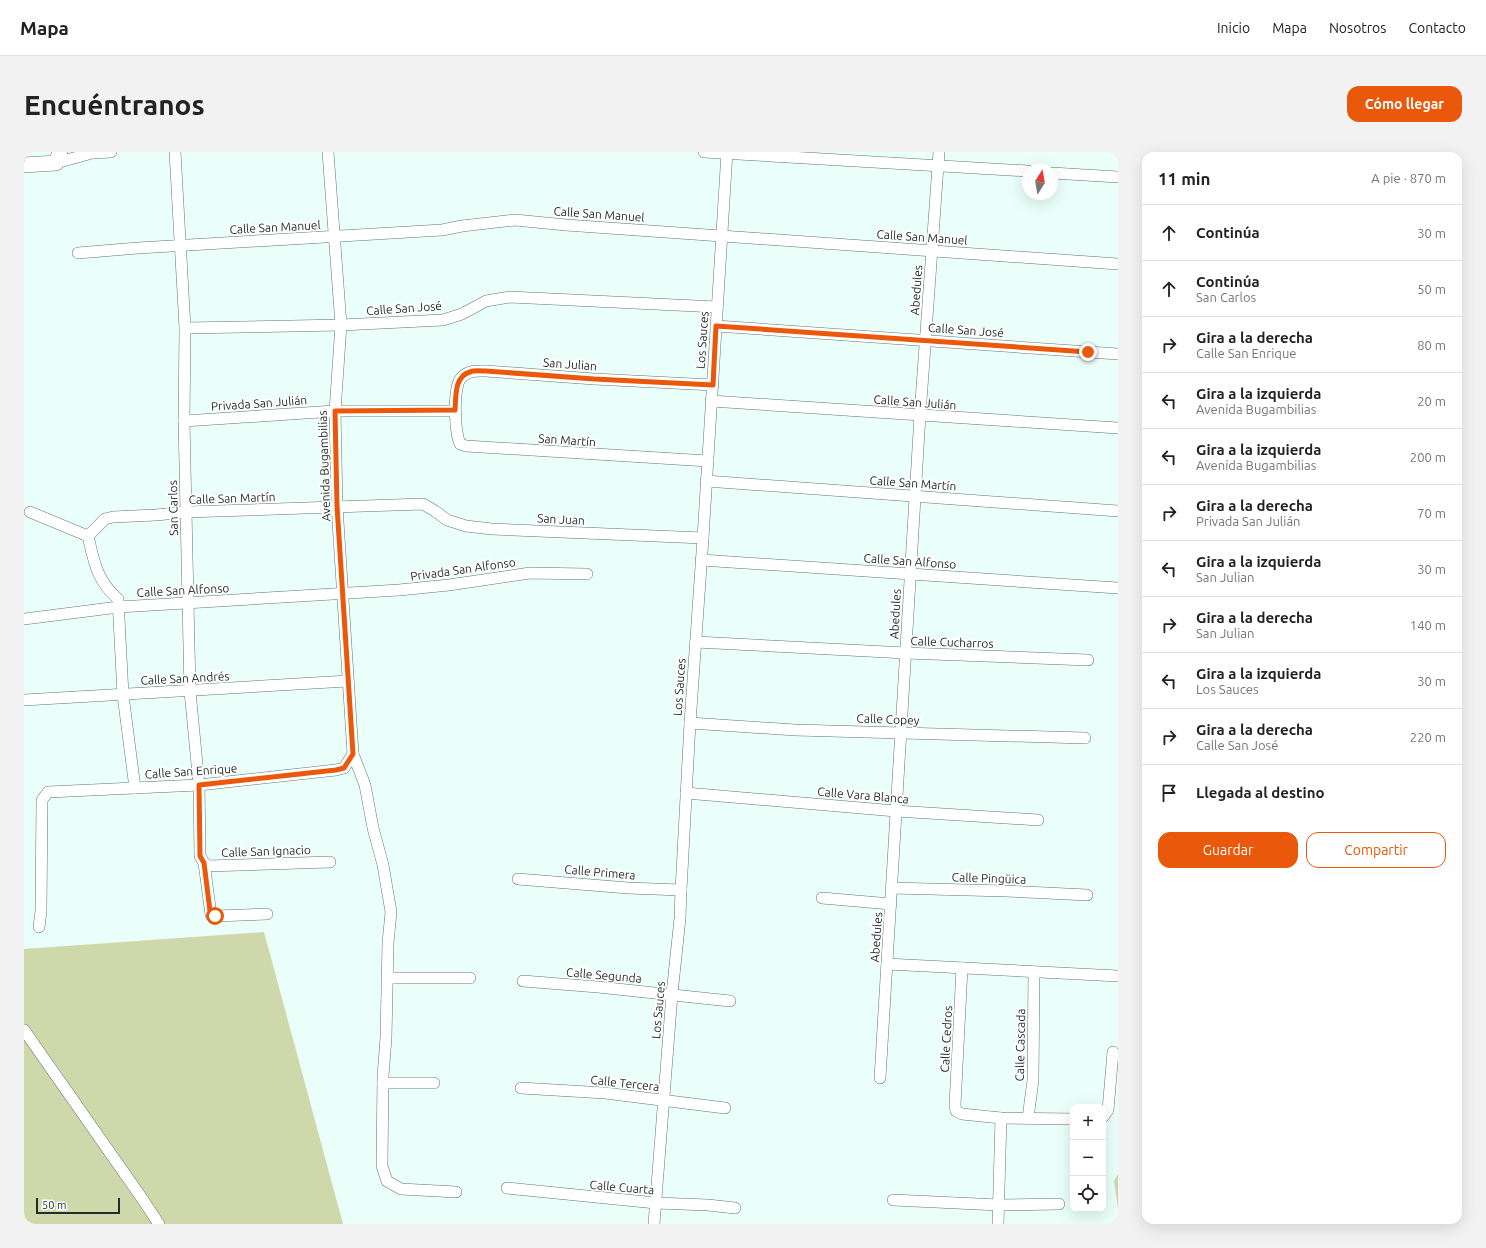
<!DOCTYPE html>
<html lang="es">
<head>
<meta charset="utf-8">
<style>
  :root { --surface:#fff; --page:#f2f2f2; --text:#222; --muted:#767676; --line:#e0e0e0; --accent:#ea580c }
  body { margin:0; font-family:Ubuntu,sans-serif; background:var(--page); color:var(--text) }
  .controls { position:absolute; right:12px; bottom:12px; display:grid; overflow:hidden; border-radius:8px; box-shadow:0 4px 16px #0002 }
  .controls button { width:36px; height:36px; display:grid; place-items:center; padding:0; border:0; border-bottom:1px solid var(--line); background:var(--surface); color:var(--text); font:20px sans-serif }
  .compass { position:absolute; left:998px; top:12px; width:36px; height:36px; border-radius:50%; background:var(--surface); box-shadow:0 4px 16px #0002; rotate:11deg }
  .scale { position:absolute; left:12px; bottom:10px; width:84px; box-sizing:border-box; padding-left:4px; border:2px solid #252d2b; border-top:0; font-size:11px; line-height:14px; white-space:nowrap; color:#252d2b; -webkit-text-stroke:3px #fff; paint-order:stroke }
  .stop { position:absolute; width:12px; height:12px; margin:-9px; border:3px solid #ea580c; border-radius:50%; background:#fff }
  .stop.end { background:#ea580c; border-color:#fff; box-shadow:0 1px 4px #0008 }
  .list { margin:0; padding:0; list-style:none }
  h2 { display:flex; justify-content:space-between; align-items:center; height:52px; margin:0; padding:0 16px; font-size:17px }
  h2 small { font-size:13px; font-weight:400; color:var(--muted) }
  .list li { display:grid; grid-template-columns:26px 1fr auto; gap:12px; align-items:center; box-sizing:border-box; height:56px; padding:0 16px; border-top:1px solid var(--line) }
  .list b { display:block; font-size:15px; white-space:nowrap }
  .list p { margin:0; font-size:13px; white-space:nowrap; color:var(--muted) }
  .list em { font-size:13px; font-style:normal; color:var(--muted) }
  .actions { display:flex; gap:8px; padding:12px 16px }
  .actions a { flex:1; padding:9px 0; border:1px solid var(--accent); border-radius:12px; text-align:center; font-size:14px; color:var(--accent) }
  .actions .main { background:var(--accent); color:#fff }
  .icon { flex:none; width:22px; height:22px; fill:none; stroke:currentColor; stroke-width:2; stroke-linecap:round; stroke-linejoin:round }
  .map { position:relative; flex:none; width:1094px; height:1072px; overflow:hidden; border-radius:12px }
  header { display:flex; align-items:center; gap:24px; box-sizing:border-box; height:56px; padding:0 20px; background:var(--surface); border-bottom:1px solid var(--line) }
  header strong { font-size:19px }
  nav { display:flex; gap:22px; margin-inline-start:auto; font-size:14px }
  .intro { display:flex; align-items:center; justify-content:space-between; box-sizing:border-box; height:96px; padding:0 24px }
  h1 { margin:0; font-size:28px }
  .button { padding:10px 18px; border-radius:12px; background:var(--accent); color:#fff; font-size:14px; font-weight:700 }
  main { display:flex; gap:24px; padding:0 24px }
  aside { flex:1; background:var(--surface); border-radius:12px; box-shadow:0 4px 16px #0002 }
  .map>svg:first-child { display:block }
</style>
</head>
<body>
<header>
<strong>Mapa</strong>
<nav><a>Inicio</a><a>Mapa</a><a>Nosotros</a><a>Contacto</a></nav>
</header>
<div class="intro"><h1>Encuéntranos</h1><a class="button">Cómo llegar</a></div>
<main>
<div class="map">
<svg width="1094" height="1072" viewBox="0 0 1094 1072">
  <rect width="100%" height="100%" fill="#eafffa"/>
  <g fill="#cfd8ab">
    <path d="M 240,780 L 319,1072 L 0,1072 L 0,797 Z"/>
    <path d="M 1094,1022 L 1094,1057 L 1090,1029 Z"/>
  </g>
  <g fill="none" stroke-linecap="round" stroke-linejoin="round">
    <defs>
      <g id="street">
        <path d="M 151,0 L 161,176 L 160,269 L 166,539 L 175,633 L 176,704 L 180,711 L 187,763 L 191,764 L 243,762"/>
        <path d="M 680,0 L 1004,19"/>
        <path d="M 32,11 L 68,1 L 87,0"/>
        <path d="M 1028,21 L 1094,25"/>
        <path d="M 54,101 L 114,96 L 418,78 L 438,74 L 491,68 L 542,73 L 1094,112"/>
        <path d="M 692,174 L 1094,202"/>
        <path d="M 161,176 L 317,173 L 419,168 L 438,162 L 462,149 L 486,145 L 693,155"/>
        <path d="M 687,249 L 1094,276"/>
        <path d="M 160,269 L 311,259 L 431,259"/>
        <path d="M 684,309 L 442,294 L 436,292 C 431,280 428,233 438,225 C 445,218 453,219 462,219 L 570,227 L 689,233"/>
        <path d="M 682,329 L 1094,359"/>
        <path d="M 6,360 L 64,384 L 81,367 L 89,365 L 132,363 L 162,360 L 399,352 L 411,359 L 423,368 L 442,374 L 468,377 L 679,386"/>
        <path d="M 64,384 C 70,410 73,429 94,447 L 99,543 L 111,636"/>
        <path d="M 677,408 L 1094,436"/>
        <path d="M 0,467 L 95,455 L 375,438 L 425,433 L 506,421 L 563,422"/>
        <path d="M 672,490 L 882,501 L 1064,508"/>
        <path d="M 0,548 L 324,529"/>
        <path d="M 666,571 L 771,578 L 1061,586"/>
        <path d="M 329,602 L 341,633 L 349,676 L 359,713 L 367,760 L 364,791 L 362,886 L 359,924 L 358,1014 L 363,1029 L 377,1037 L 432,1040"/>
        <path d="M 662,641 L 872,659 L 1014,668"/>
        <path d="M 180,711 L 184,714 L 306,710"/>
        <path d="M 494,727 L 604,736 L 657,738"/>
        <path d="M 868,736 L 982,739 L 1063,743"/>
        <path d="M 798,746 L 867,752"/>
        <path d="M 15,775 L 17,759 L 18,648 L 24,640 L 175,633 L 312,618 L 320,616 L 329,602 L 313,354 L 311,259 L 317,173 L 304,0"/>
        <path d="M 863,812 L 1094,824"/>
        <path d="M 938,816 L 931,953 L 932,959 L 938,962 L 977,966 L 1049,967"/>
        <path d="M 363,826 L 446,826"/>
        <path d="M 499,829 L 574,835 L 706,849"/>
        <path d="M 0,878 L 117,1045 L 135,1072"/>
        <path d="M 856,926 L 896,263 L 915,0"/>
        <path d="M 359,931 L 410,931"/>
        <path d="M 497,936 L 581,941 L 701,956"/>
        <path d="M 1079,965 L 1084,958 L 1089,900"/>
        <path d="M 1004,966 L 1009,928 L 1010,820"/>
        <path d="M 483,1036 L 632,1051 L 684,1053 L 711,1056"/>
        <path d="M 869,1048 L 975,1053 L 1035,1052"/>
        <path d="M 630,1072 L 648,842 L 656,766 L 657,738 L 666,571 L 679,386 L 703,0"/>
        <path d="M 974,1072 L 977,966"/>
      </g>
      <path id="secondary" d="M 0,13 L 32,11 L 36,0"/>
    </defs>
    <use href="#street" stroke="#637571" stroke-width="12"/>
    <use href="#secondary" stroke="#637571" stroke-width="16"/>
    <use href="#street" stroke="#fff" stroke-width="11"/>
    <use href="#secondary" stroke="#fff" stroke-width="15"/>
  </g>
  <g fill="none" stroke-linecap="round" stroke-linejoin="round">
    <path stroke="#ea580c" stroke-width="5" d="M 191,764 L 187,763 L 186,759 L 180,711 L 176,704 L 175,633 L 312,618 L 320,616 L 329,602 L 313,354 L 311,259 L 431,258 C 432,246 430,224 446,220 C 450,218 457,219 462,219 L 570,227 L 689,233 L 692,174 L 1064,200"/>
  </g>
  <g text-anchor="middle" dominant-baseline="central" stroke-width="3.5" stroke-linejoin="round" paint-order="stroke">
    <g font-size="12" fill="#252d2b" stroke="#fff">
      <text transform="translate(575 62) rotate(4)">Calle San Manuel</text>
      <text transform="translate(251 75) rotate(-3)">Calle San Manuel</text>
      <text transform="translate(898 85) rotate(4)">Calle San Manuel</text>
      <text transform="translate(892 138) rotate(-86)">Abedules</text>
      <text transform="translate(380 156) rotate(-4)">Calle San José</text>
      <text transform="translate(942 178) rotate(4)">Calle San José</text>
      <text transform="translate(678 188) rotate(-86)">Los Sauces</text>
      <text transform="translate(546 212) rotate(4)">San Julian</text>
      <text transform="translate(891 250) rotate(4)">Calle San Julián</text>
      <text transform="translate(235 251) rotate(-4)">Privada San Julián</text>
      <text transform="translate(543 288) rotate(4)">San Martín</text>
      <text transform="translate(300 314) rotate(-92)">Avenida Bugambilias</text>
      <text transform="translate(889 331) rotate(4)">Calle San Martín</text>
      <text transform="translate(208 346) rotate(-2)">Calle San Martín</text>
      <text transform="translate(149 356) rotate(-91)">San Carlos</text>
      <text transform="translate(537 367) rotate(3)">San Juan</text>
      <text transform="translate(886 409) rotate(4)">Calle San Alfonso</text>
      <text transform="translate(439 417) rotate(-8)">Privada San Alfonso</text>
      <text transform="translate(159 438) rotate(-3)">Calle San Alfonso</text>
      <text transform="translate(871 462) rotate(-87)">Abedules</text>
      <text transform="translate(928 490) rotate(2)">Calle Cucharros</text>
      <text transform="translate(161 526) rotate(-3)">Calle San Andrés</text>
      <text transform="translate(655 535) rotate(-86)">Los Sauces</text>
      <text transform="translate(864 567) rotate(2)">Calle Copey</text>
      <text transform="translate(167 619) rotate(-4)">Calle San Enrique</text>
      <text transform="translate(839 643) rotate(5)">Calle Vara Blanca</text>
      <text transform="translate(242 699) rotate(-2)">Calle San Ignacio</text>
      <text transform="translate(576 720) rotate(5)">Calle Primera</text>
      <text transform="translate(965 726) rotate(2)">Calle Pingüica</text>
      <text transform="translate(852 785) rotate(-86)">Abedules</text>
      <text transform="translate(580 823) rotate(5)">Calle Segunda</text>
      <text transform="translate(634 858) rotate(-85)">Los Sauces</text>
      <text transform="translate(922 887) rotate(-87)">Calle Cedros</text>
      <text transform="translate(996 893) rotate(-89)">Calle Cascada</text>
      <text transform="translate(601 931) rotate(6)">Calle Tercera</text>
      <text transform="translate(598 1035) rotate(5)">Calle Cuarta</text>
    </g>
  </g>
</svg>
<div class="controls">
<button>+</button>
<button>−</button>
<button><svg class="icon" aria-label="locate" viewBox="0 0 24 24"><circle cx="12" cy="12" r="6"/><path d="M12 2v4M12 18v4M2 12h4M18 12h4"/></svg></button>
</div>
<svg class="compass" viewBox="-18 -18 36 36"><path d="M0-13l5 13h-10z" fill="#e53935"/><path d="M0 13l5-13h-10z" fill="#767676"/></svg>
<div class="scale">50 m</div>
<div class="stop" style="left:191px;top:764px"></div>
<div class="stop end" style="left:1064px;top:200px"></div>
</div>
<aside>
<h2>11 min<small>A pie · 870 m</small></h2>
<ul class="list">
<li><svg class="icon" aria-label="ahead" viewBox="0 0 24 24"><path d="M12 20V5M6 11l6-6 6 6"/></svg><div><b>Continúa</b></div><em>30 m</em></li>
<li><svg class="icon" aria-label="ahead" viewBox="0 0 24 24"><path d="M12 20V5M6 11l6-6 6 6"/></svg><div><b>Continúa</b><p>San Carlos</p></div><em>50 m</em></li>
<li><svg class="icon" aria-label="right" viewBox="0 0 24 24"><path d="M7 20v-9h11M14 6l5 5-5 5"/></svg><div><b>Gira a la derecha</b><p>Calle San Enrique</p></div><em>80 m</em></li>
<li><svg class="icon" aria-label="left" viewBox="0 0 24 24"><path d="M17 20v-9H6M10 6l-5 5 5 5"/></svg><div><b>Gira a la izquierda</b><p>Avenida Bugambilias</p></div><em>20 m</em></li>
<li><svg class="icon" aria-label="left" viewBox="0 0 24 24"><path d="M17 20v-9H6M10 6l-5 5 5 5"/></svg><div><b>Gira a la izquierda</b><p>Avenida Bugambilias</p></div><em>200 m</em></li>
<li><svg class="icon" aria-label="right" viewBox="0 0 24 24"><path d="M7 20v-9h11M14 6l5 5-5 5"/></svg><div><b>Gira a la derecha</b><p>Privada San Julián</p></div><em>70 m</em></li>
<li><svg class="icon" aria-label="left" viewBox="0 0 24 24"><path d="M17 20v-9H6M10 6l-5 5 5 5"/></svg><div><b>Gira a la izquierda</b><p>San Julian</p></div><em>30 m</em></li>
<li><svg class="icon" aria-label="right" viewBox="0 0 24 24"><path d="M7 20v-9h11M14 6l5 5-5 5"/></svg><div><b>Gira a la derecha</b><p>San Julian</p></div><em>140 m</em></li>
<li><svg class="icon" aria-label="left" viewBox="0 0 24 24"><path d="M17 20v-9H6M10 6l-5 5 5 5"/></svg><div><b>Gira a la izquierda</b><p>Los Sauces</p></div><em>30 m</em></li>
<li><svg class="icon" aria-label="right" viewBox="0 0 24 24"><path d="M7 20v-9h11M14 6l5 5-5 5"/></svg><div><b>Gira a la derecha</b><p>Calle San José</p></div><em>220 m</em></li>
<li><svg class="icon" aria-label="arrive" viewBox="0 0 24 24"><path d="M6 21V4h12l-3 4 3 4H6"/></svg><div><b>Llegada al destino</b></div></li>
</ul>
<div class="actions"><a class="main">Guardar</a><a>Compartir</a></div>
</aside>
</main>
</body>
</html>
